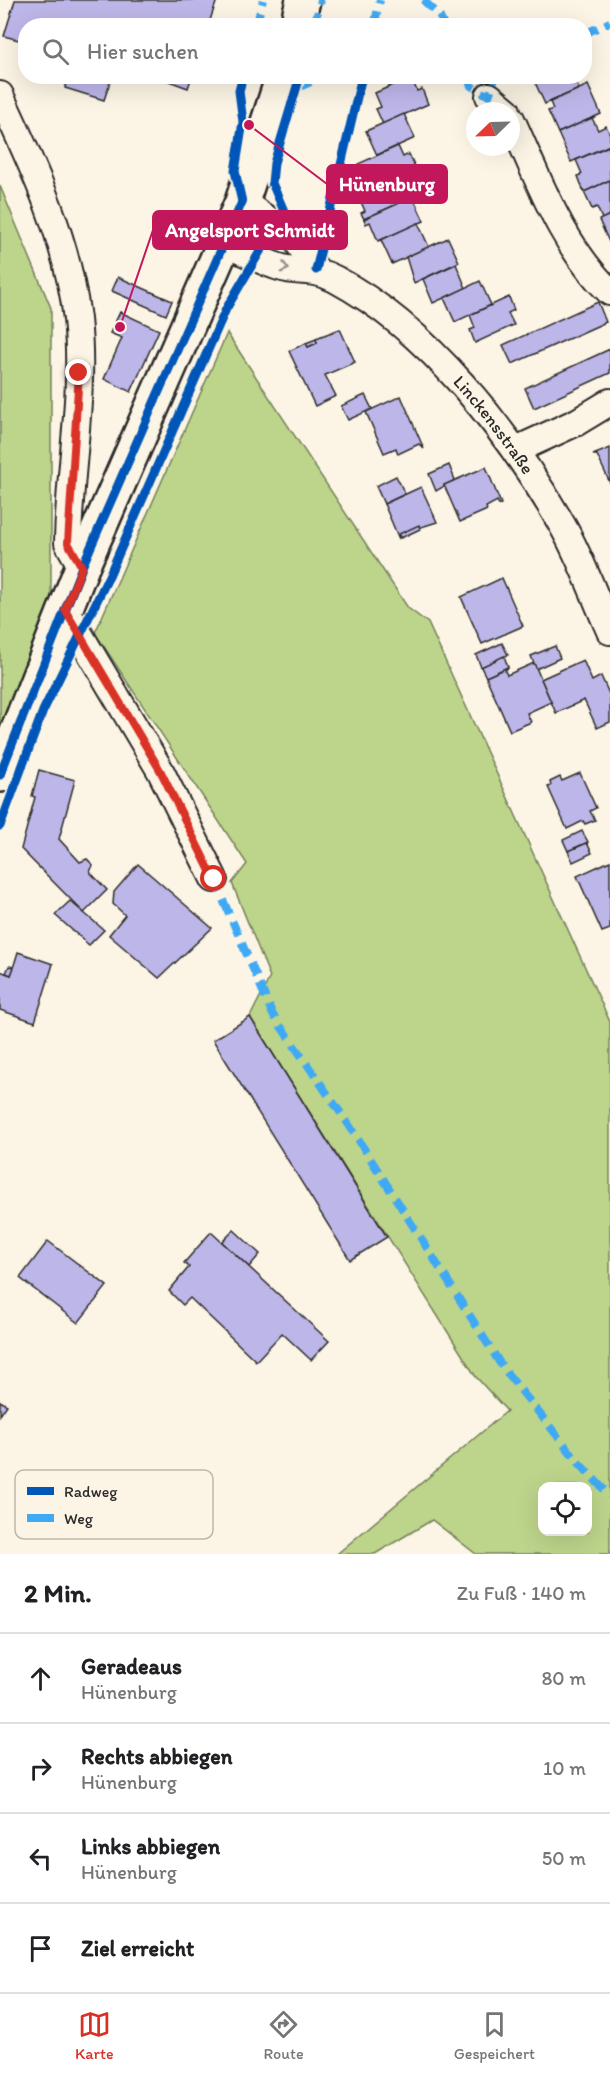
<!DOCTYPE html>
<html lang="de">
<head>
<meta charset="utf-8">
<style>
  :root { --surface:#fff; --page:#f6f6f6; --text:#202124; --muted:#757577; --line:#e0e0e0; --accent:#d93025 }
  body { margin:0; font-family:Itim,sans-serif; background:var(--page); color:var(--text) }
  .controls { position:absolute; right:18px; bottom:18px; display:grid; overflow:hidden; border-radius:12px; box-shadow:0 6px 24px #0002 }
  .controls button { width:54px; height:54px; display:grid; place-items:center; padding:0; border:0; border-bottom:2px solid var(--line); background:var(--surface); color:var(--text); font:30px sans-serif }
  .compass { position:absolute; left:466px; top:102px; width:54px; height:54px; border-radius:50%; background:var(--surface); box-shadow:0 6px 24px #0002; rotate:247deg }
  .stop { position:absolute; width:18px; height:18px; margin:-14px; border:4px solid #d93025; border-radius:50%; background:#fff }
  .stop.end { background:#d93025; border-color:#fff; box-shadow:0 2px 6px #0008 }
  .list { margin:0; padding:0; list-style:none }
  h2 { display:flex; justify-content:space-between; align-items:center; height:78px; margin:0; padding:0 24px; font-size:26px }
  h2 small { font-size:20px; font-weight:400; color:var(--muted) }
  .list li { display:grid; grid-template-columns:39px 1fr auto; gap:18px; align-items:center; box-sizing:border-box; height:90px; padding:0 24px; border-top:2px solid var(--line) }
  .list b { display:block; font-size:22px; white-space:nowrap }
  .list p { margin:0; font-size:20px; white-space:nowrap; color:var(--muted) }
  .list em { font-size:20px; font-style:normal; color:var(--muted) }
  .icon { flex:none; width:33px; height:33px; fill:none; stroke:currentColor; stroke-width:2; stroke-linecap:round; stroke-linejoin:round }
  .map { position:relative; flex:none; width:610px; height:1554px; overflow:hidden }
  .search { position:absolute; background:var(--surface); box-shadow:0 6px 24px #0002; left:18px; right:18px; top:18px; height:66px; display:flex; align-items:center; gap:15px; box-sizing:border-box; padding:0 21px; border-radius:24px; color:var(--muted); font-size:22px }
  .sheet { height:438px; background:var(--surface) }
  nav { display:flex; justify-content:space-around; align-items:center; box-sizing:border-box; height:84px; border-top:2px solid var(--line); background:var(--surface); font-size:16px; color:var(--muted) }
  nav a { display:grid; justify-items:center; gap:3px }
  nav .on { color:var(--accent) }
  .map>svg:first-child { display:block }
</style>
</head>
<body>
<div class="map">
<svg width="610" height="1554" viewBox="0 0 610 1554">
  <rect width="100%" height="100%" fill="#fcf5e5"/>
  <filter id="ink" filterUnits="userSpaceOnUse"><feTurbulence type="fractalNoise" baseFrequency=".0167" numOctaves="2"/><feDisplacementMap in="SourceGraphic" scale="12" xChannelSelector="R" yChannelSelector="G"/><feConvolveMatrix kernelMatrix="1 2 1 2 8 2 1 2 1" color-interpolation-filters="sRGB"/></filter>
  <g filter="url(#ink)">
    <g fill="#bdd48b" stroke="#74805b" stroke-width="1.5" fill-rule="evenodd">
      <path d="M 0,186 L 51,308 L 51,603 L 0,739 Z"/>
      <path d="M 227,333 L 408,608 L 428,623 L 610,1022 L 610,1554 L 476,1554 L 432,1520 L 375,1554 L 337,1554 L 507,1411 L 476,1377 L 250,1017 L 270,977 L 232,883 L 247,864 L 95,633 ZM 542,1486 L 588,1486 L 588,1532 L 542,1532 Z"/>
    </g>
    <g fill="#bdb6e8" stroke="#2b2b2b" stroke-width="1.5">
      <path d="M 15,0 L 217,0 L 208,26 L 26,26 L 26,42 L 4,36 Z"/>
      <path d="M 68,76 L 112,76 L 104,100 L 65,88 Z"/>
      <path d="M 155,76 L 192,76 L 188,88 Z"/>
      <path d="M 532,76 L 573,76 L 579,89 L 545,104 Z"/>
      <path d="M 411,77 L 417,91 L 422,89 L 428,104 L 383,124 L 376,109 L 381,107 L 375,93 Z"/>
      <path d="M 588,85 L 601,114 L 558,133 L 548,111 L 553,109 L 550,102 Z"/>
      <path d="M 404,114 L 415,138 L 377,155 L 366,131 Z"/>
      <path d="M 592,118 L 598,130 L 606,126 L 610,134 L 610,145 L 571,162 L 558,133 Z"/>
      <path d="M 398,146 L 403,157 L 409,154 L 415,167 L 373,186 L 368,175 L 364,177 L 358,164 Z"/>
      <path d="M 609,146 L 610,180 L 584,192 L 578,176 L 582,174 L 576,160 Z"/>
      <path d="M 397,175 L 401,186 L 407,184 L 413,197 L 364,219 L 361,213 L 365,211 L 357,193 Z"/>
      <path d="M 610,180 L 610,215 L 602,219 L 597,207 L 592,209 L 584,192 Z"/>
      <path d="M 413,197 L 424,221 L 378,241 L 370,222 L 366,224 L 364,219 Z"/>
      <path d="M 610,215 L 610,244 L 599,220 Z"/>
      <path d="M 418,223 L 429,247 L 392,264 L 381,240 Z"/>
      <path d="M 448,238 L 459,262 L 414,283 L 406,257 Z"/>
      <path d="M 456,264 L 466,288 L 433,303 L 423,279 Z"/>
      <path d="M 118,277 L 172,301 L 166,315 L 112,291 Z"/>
      <path d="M 480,281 L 491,305 L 455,322 L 444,298 Z"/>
      <path d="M 509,297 L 514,310 L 508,313 L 514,325 L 475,343 L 470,330 L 475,328 L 470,315 Z"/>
      <path d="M 598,302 L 606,322 L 512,364 L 503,345 Z"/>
      <path d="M 120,312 L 159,330 L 131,392 L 104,379 L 122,338 L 110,333 Z"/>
      <path d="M 340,329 L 355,362 L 325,375 L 336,396 L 315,406 L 289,351 L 306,343 L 308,347 L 317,343 L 316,338 Z"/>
      <path d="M 316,339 L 317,343 L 308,347 L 306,343 Z"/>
      <path d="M 610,349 L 610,373 L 534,408 L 525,388 Z"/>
      <path d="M 365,395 L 372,409 L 348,420 L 341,406 Z"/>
      <path d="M 401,396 L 424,449 L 419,444 L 398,454 L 396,448 L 384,453 L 366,412 Z"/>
      <path d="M 610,448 L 610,483 L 597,455 L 593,455 Z"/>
      <path d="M 449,465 L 455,480 L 436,491 L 429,474 Z"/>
      <path d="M 486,467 L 501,504 L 499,505 L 497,501 L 486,507 L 487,510 L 460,522 L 444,485 Z"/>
      <path d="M 396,476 L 405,494 L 384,504 L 376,486 Z"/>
      <path d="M 421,487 L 437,522 L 399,534 L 399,539 L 384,504 Z"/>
      <path d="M 419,525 L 420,529 L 401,538 L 399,534 Z"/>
      <path d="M 502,578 L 523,626 L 482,644 L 461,597 Z"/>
      <path d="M 502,643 L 508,655 L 481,667 L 476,655 Z"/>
      <path d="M 555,646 L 560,658 L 536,669 L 531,656 Z"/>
      <path d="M 504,656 L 508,667 L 486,677 L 481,667 Z"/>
      <path d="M 583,660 L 592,681 L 601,676 L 610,696 L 610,722 L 597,728 L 584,700 L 556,713 L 541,679 Z"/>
      <path d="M 534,663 L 551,702 L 527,713 L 531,722 L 510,731 L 486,677 L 508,667 L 505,671 L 507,675 Z"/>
      <path d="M 39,770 L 75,780 L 59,839 L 80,862 L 87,859 L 93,865 L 90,872 L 107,890 L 84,913 L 21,849 L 35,797 L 32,796 Z"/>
      <path d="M 580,773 L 596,808 L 590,811 L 595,820 L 585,824 L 583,821 L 567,829 L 548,787 L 551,786 L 550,782 L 560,777 L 562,781 Z"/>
      <path d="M 582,831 L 588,842 L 568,851 L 563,840 Z"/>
      <path d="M 587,843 L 592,853 L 573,862 L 568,851 Z"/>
      <path d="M 610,861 L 610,929 L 602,932 L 577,876 Z"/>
      <path d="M 138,864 L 212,928 L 159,978 L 109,935 L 125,915 L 113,904 L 114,892 Z"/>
      <path d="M 70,901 L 104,930 L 89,945 L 55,915 Z"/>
      <path d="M 18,952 L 53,964 L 35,1022 L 0,1010 L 0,971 L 11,975 Z"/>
      <path d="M 9,966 L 14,967 L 11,975 L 6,973 Z"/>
      <path d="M 250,1017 L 387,1237 L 350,1260 L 213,1040 Z"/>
      <path d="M 234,1230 L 260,1254 L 249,1267 L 222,1242 Z"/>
      <path d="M 211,1232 L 329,1341 L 311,1360 L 282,1333 L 256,1361 L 190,1298 L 183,1305 L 169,1291 L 189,1267 L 184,1263 Z"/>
      <path d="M 48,1241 L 107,1286 L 78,1323 L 20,1278 Z"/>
      <path d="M 0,1401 L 7,1405 L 0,1415 Z"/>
    </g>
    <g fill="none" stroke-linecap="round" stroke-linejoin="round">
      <defs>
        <g id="street">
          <path d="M 0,95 C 33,166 68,240 77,319 C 85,393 69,469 68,543 L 82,567"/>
          <path d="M 489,96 L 507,111"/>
          <path d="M 511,119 C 539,180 561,245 610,292"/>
          <path d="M 242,202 L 296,239 L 316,270"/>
          <path id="s1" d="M 225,243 C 242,251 260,261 279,267 C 301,274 312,267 335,279 C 429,329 509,433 561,523 C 581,557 594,596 610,631"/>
          <path d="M 516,450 L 577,422 L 610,402"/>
          <path d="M 65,610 L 160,770 L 214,879"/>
        </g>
        <g id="secondary">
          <path d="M 297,26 L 303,0"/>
          <path d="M 0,775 L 82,567 L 242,202 L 283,76"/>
        </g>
      </defs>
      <use href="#street" stroke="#2b2b2b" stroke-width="30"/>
      <use href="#secondary" stroke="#2b2b2b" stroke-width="38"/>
      <use href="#street" stroke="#fcf5e5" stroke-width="26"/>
      <use href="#secondary" stroke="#fcf5e5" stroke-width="33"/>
      <g stroke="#3fa9f5" stroke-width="8" stroke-dasharray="15 8" stroke-linecap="butt">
        <path d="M 423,0 L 439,15 L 444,26"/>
        <path d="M 256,26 L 263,0"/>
        <path d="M 314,26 L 321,0"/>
        <path d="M 374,26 L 380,0"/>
        <path d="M 584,34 L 610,22"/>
        <path d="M 467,76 L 471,86 L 489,96 L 496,76"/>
        <path d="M 297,88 L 325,76"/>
        <path d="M 214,879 L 273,1015 L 349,1125 L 503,1368 L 579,1463 L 610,1496"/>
      </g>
      <defs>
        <g id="cycleway">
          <path d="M 242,202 L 235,171 L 243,122 L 239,91 L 243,76"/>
          <path d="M 316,270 L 362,76"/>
          <path d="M 0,775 L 82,567 L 242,202"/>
          <path d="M 0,826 L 43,711 L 108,578 L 226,309 L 284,211 L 272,183 L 274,163 L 300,76"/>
        </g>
      </defs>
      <use href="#cycleway" stroke="#fcf5e5" stroke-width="13"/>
      <use href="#cycleway" stroke="#0057b8" stroke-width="9"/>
    </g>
    <defs><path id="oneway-chevron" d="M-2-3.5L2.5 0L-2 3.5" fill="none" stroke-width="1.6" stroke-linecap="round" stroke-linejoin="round" transform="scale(1.5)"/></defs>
    <use stroke="#949088" href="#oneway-chevron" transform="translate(285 268) rotate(14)"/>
  </g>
  <g fill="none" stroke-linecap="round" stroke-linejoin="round" filter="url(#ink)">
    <path stroke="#d93025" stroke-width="8" d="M 79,373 L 68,543 L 82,567 L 65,610 L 160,770 L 214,879"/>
  </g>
  <g text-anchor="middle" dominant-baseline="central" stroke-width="4.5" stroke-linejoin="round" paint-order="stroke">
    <g font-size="18" fill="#2b2b2b" stroke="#fcf5e5">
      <text stroke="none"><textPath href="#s1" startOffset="334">Linckensstraße</textPath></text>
    </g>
  </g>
  <rect x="15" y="1470" width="198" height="69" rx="9" fill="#fcf5e5" stroke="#bdb8ad" stroke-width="1.5"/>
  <rect x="27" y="1487" width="27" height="8" fill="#0057b8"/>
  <rect x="27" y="1514" width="27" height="8" fill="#3fa9f5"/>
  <g font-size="16" fill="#2b2b2b">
    <text x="64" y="1497">Radweg</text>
    <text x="64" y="1524">Weg</text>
  </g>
  <path fill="none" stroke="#c2185b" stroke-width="2" d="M249 125L327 184M120 327L153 230"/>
  <g fill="#c2185b" stroke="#fcf5e5" stroke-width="2">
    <circle cx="249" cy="125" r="6"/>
    <circle cx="120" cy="327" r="6"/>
  </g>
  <g fill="#c2185b" stroke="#c2185b" stroke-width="2">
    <rect x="327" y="165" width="120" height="38" rx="6"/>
    <rect x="153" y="211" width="194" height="38" rx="6"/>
  </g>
  <g font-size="20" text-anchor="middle" font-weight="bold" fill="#fff">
    <text x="387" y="191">Hünenburg</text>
    <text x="250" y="237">Angelsport Schmidt</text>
  </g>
</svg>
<div class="controls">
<button><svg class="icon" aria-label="locate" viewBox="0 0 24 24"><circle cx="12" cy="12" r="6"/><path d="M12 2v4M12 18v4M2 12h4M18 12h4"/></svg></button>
</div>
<svg class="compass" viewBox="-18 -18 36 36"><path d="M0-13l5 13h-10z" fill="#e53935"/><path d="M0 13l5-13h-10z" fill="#757577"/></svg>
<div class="stop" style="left:214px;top:879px"></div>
<div class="stop end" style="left:79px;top:373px"></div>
<div class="search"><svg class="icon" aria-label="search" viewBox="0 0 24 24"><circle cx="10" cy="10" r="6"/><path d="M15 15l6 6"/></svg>Hier suchen</div>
</div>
<section class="sheet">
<h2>2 Min.<small>Zu Fuß · 140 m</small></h2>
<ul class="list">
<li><svg class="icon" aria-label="ahead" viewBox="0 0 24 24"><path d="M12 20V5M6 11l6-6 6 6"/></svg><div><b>Geradeaus</b><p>Hünenburg</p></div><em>80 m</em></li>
<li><svg class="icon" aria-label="right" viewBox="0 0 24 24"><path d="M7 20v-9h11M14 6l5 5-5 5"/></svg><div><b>Rechts abbiegen</b><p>Hünenburg</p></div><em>10 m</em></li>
<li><svg class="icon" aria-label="left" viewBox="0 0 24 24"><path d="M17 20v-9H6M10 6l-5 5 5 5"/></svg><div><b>Links abbiegen</b><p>Hünenburg</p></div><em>50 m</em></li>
<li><svg class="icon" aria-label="arrive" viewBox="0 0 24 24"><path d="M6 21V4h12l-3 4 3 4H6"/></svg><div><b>Ziel erreicht</b></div></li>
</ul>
</section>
<nav>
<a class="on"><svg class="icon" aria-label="map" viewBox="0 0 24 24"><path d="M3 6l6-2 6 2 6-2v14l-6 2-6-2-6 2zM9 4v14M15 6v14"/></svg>Karte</a>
<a><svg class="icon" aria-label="directions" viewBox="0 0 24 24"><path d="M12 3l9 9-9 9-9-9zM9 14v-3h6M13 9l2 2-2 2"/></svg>Route</a>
<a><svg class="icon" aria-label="saved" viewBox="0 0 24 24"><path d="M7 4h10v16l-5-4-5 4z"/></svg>Gespeichert</a>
</nav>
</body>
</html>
